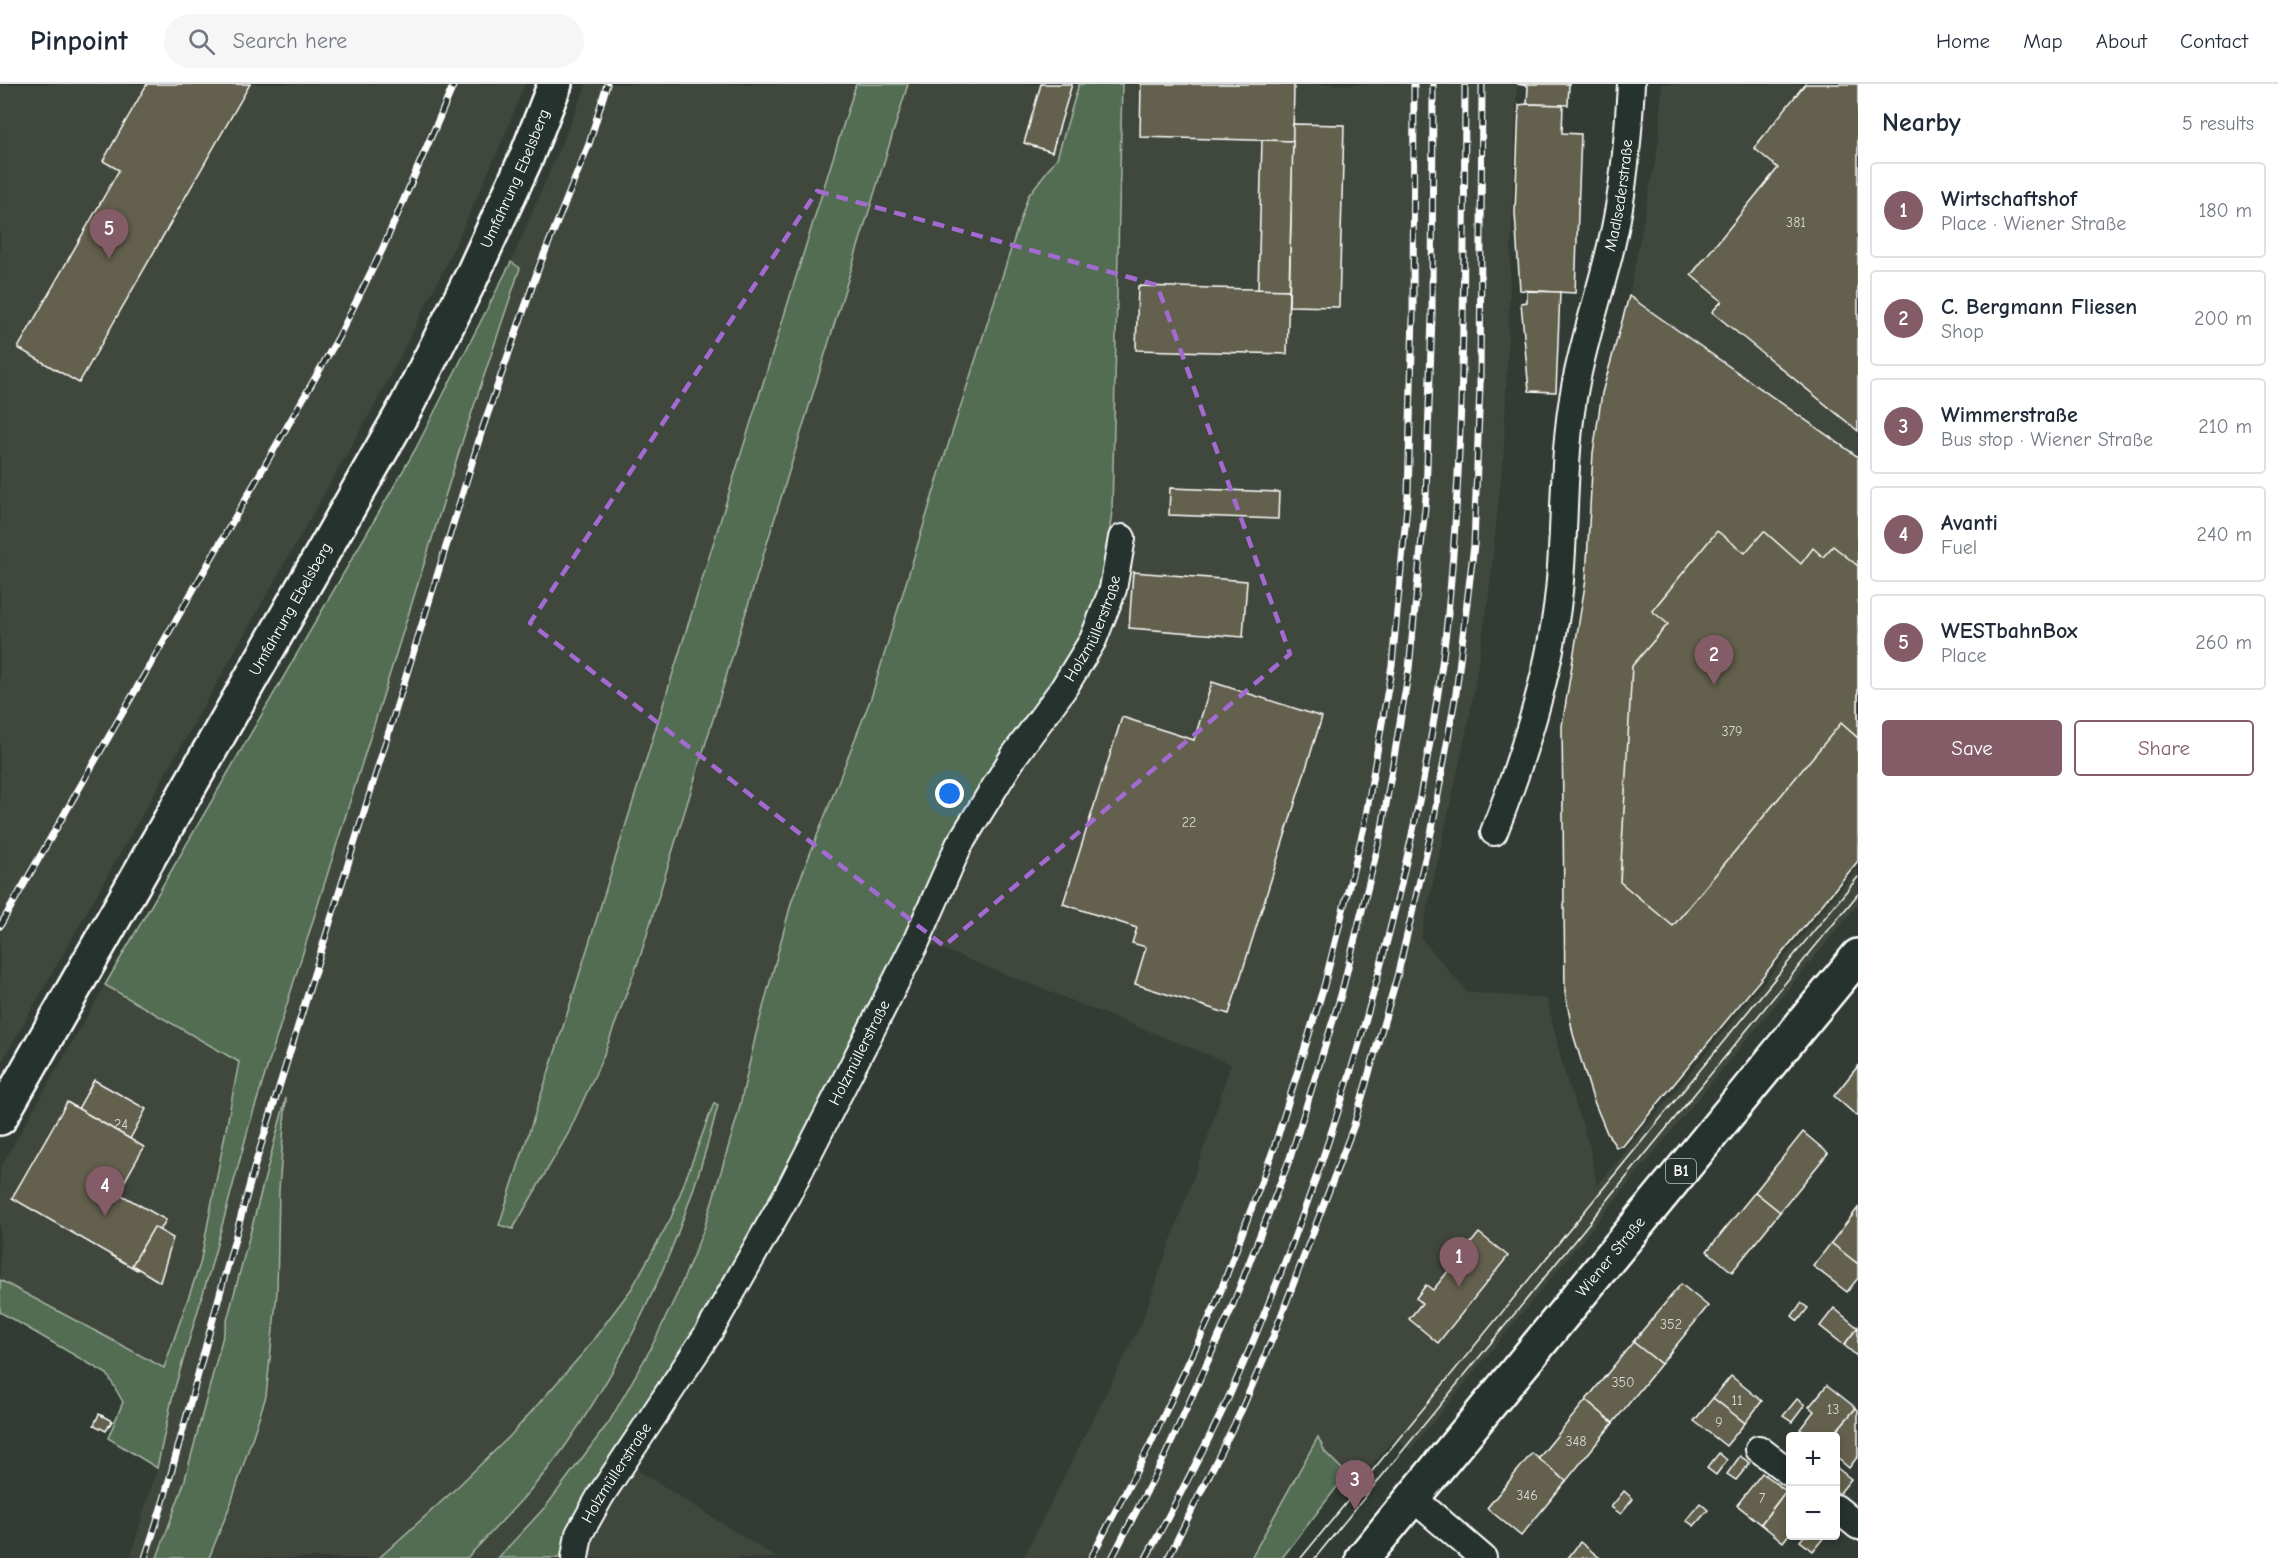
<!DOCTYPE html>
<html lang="en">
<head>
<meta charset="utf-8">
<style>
  :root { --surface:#fff; --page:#f6f6f7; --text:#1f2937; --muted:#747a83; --line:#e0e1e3; --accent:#845c67 }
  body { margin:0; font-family:"Comic Neue",sans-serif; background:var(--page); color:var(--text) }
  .controls { position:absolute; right:18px; bottom:18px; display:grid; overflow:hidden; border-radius:6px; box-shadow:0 3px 9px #0003 }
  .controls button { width:54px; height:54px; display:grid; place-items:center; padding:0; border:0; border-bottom:2px solid var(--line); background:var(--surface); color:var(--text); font:30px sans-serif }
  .you { position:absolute; left:950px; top:710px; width:21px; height:21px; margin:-15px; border:4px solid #fff; border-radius:50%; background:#1a73e8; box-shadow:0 0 0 9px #1a73e833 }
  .badge { display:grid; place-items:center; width:39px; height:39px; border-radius:50%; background:var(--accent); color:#fff; font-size:20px; font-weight:700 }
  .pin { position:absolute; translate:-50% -50px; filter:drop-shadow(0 2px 3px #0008) }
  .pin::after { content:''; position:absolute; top:32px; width:21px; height:18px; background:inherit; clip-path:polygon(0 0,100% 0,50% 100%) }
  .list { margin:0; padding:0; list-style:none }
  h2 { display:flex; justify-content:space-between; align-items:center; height:78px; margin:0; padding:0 24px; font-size:26px }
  h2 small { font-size:20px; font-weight:400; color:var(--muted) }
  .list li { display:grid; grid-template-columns:39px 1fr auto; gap:18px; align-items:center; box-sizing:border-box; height:96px; margin:0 12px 12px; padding:0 12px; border:2px solid var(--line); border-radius:6px }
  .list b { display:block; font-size:22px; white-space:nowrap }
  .list p { margin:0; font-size:20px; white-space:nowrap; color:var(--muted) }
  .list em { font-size:20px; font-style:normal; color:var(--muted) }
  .actions { display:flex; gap:12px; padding:18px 24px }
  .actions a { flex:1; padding:14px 0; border:2px solid var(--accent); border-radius:6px; text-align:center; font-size:21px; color:var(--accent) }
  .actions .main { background:var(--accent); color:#fff }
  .icon { flex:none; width:33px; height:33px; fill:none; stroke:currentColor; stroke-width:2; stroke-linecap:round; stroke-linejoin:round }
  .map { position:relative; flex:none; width:1858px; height:1474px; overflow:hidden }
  header { display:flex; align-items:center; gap:36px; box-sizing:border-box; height:84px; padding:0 30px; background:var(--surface); border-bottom:2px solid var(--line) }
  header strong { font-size:28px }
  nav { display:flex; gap:33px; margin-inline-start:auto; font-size:21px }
  .search { width:420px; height:54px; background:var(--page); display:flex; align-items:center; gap:15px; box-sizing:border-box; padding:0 21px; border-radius:33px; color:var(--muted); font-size:22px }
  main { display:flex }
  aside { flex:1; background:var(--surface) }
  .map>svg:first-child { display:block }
</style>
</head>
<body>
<header>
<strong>Pinpoint</strong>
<div class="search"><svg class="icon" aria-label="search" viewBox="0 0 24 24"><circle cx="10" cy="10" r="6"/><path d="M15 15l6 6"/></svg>Search here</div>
<nav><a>Home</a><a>Map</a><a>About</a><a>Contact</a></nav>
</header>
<main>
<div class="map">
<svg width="1858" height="1474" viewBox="0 0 1858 1474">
  <rect width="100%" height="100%" fill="#323c34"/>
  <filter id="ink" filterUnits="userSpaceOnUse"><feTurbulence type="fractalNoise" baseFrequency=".0167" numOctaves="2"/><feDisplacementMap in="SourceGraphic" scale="12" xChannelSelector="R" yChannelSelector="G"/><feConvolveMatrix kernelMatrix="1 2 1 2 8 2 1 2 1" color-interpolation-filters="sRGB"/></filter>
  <g filter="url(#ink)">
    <g fill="#41473c">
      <path d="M 0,0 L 525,0 L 501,60 L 446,181 L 382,308 L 0,981 Z"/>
      <path d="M 587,0 L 1079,0 L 1057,74 L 1028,112 L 944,374 L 871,614 L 792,816 L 756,950 L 738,1030 L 704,1145 L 678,1208 L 651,1264 L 609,1338 L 547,1421 L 498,1474 L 467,1474 L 514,1425 L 565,1361 L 608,1293 L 646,1220 L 715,1019 L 671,1134 L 632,1204 L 584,1268 L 510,1352 L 451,1409 L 379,1474 L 130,1474 L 157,1384 L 173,1310 L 210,1186 L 249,1042 L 463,355 L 520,185 L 511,178 Z"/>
      <path d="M 1122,0 L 1517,0 L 1504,366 L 1488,518 L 1470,630 L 1421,854 L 1467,908 L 1547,915 L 1564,988 L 1589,1060 L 1597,1102 L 1858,784 L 1858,820 L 1410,1366 L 1394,1354 L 1358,1398 L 1340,1384 L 1325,1368 L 1318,1354 L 1251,1474 L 1023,1474 L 1141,1240 L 1205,1061 L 1231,980 L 929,860 L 966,772 L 1000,717 L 1085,594 L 1109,547 L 1131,455 L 1109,455 L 1112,427 L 1118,239 Z"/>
      <path d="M 1662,0 L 1858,0 L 1858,373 L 1629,212 L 1659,56 Z"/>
      <path d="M 105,901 L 239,978 L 200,1180 L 164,1284 L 0,1196 L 0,1084 Z"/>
      <path d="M 636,1385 L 777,1474 L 587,1474 L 594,1450 Z"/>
    </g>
    <g fill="#536d53" stroke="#a9b6a9" stroke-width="1.5">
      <path d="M 856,0 L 908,0 L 641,870 L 603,973 L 568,1050 L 513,1145 L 499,1141 L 558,959 Z"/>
      <path d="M 1079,0 L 1122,0 L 1112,427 L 1104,493 L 1088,542 L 952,755 L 778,1105 L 698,1243 L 577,1428 L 560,1474 L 498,1474 L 547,1421 L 609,1338 L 651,1264 L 678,1208 L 704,1145 L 738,1030 L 756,950 L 792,816 L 871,614 L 944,374 L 1028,112 L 1057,74 Z"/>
      <path d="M 511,178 L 520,184 L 463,355 L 249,1042 L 210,1186 L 173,1310 L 157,1384 L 108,1354 L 123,1318 L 107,1290 L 0,1228 L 0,1196 L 164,1284 L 200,1180 L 239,978 L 105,901 L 415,366 Z"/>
      <path d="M 286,1014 L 279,1106 L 277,1208 L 266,1312 L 231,1419 L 209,1474 L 157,1474 L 184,1399 Z"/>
      <path d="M 714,1019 L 718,1021 C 688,1141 637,1258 566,1361 C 537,1402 501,1438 467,1474 L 379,1474 L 451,1409 L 510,1352 L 584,1268 L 632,1204 L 671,1134 Z"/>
      <path d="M 1318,1353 L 1325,1368 L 1347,1390 L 1282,1474 L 1251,1474 Z"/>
    </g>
    <g fill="#64614e" stroke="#fff" stroke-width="1.5">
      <path d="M 147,0 L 250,0 L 79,299 L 18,264 L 119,86 L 103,77 Z"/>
      <path d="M 1041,0 L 1072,0 L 1052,68 L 1024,59 Z"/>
      <path d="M 1141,0 L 1294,0 L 1293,57 L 1140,53 Z"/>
      <path d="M 1517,0 L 1569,0 L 1568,21 L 1527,20 L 1528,2 Z"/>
      <path d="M 1805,0 L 1858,0 L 1858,347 L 1712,228 L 1722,217 L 1691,191 L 1778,84 L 1754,64 Z"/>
      <path d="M 1527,20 L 1563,21 L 1562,49 L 1581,50 L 1575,209 L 1520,206 L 1515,129 L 1519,21 Z"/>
      <path d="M 1293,40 L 1344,41 L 1339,223 L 1289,222 Z"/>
      <path d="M 1262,56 L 1293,57 L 1289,206 L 1258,206 Z"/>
      <path d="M 1138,202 L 1289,206 L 1287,270 L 1136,266 Z"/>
      <path d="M 1527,207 L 1560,208 L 1556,308 L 1529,307 L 1521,219 L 1527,218 Z"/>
      <path d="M 1629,212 L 1858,373 L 1858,777 L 1623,1062 L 1616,1063 L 1607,1049 L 1593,1015 L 1573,950 L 1565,908 L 1562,642 L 1586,495 L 1593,369 L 1602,309 Z"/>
      <path d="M 1170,404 L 1279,408 L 1278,435 L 1169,431 Z"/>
      <path d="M 1717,447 L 1745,469 L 1764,447 L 1801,480 L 1813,464 L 1823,473 L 1833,462 L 1858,482 L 1858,654 L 1841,639 L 1673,842 L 1620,798 L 1632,582 L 1668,540 L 1652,527 Z"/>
      <path d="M 1133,488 L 1247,497 L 1243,553 L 1129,544 Z"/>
      <path d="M 1212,598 L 1322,633 L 1229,930 L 1135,900 L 1146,863 L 1132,859 L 1137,844 L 1063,820 L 1122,633 L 1194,656 Z"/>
      <path d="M 1858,982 L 1858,1033 L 1834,1012 Z"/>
      <path d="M 94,996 L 146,1025 L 130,1055 L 78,1025 Z"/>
      <path d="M 67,1018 L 144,1063 L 118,1109 L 166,1136 L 137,1186 L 12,1114 Z"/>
      <path d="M 1803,1048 L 1828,1069 L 1780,1128 L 1755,1108 Z"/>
      <path d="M 1755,1108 L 1780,1128 L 1732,1188 L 1707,1167 Z"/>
      <path d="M 1858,1124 L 1858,1180 L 1831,1159 Z"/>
      <path d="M 154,1143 L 173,1154 L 160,1198 L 132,1181 Z"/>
      <path d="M 1479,1149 L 1508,1172 L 1438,1259 L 1409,1235 L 1422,1219 L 1416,1214 L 1426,1201 L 1433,1206 Z"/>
      <path d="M 1831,1159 L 1858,1180 L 1858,1194 L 1847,1208 L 1813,1182 Z"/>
      <path d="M 1681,1200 L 1708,1222 L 1661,1280 L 1633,1258 Z"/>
      <path d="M 1801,1219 L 1808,1224 L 1798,1237 L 1792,1232 Z"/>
      <path d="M 1834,1224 L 1858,1244 L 1844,1261 L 1820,1242 Z"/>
      <path d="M 1858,1243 L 1858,1273 L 1844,1261 Z"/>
      <path d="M 1633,1258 L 1661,1280 L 1613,1339 L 1586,1316 Z"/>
      <path d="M 1731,1292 L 1762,1317 L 1745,1339 L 1713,1314 Z"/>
      <path d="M 1827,1301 L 1856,1324 L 1832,1352 L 1810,1352 L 1800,1345 L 1814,1327 L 1809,1323 Z"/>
      <path d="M 1713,1314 L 1745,1339 L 1726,1362 L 1694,1337 Z"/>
      <path d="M 1797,1315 L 1805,1321 L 1792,1338 L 1783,1332 Z"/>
      <path d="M 1586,1316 L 1613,1339 L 1566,1397 L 1538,1375 Z"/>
      <path d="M 1856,1324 L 1858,1326 L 1858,1372 L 1849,1384 L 1836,1373 L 1836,1352 L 1832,1352 Z"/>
      <path d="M 99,1330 L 112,1337 L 106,1347 L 94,1341 Z"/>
      <path d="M 1532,1369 L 1566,1397 L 1521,1452 L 1487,1424 Z"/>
      <path d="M 1719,1369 L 1727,1376 L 1716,1391 L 1707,1384 Z"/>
      <path d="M 1740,1372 L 1750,1379 L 1736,1396 L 1727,1390 Z"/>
      <path d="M 1836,1383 L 1851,1395 L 1839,1410 L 1836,1407 Z"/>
      <path d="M 1762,1389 L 1786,1407 L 1761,1440 L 1737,1421 Z"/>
      <path d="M 1624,1407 L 1633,1415 L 1621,1430 L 1611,1423 Z"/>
      <path d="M 1786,1407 L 1790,1411 L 1790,1449 L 1783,1458 L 1761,1440 Z"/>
      <path d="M 1700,1419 L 1708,1426 L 1694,1442 L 1686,1436 Z"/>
      <path d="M 1804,1452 L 1825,1452 L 1813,1467 L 1800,1457 Z"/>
      <path d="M 1580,1458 L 1600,1474 L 1568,1474 Z"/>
    </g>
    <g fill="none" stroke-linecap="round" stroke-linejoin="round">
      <defs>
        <g id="minor">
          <path id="s1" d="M 1494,748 C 1523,674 1551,585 1559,507 C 1566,439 1562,371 1575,303 C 1584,255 1600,209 1611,162 C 1624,110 1628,54 1631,0"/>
          <path d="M 1759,1365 L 1790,1389"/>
          <path d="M 1413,1414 L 1483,1474"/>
          <path d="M 1836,1424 L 1858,1442"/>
          <path id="s2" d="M 575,1474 L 579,1450 L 601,1411 L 709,1248 L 788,1109 L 916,858 L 959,761 L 1014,672 L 1063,605 L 1093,556 L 1113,505 L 1122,454"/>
        </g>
        <g id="major">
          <path id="s3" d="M 0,1034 L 407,321 L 471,194 L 526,74 L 555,0"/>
          <path id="s4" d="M 1363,1474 L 1858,872"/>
        </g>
      </defs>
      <use href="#minor" stroke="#fff" stroke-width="30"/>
      <use href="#major" stroke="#fff" stroke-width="38"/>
      <use href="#minor" stroke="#26332d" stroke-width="26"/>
      <use href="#major" stroke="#26332d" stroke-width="33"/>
      <g stroke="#fff" stroke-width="1.5">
        <path d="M 1301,1474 L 1858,793"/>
        <path d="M 1315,1474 L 1858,810"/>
      </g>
      <defs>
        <g id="rail">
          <path d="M 0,842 L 338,254 L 382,166 L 454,0"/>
          <path d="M 145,1474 L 164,1415 L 255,1081 L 483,343 L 539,183 L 589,60 L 607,0"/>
          <path d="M 1091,1474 L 1150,1361 L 1215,1222 L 1274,1064 L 1324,902 L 1364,743 L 1392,581 L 1408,411 L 1413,231 L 1414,0"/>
          <path d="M 1112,1474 L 1165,1372 L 1230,1228 L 1290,1074 L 1341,911 L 1381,750 L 1409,585 L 1426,413 L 1432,232 L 1433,0"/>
          <path d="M 1146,1474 C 1174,1422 1202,1370 1227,1317 C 1294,1168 1348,1012 1388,853 C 1415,747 1437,638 1448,529 C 1465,353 1464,177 1465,0"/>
          <path d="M 1168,1474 L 1241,1327 L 1273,1253 L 1354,1041 L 1397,893 L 1432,745 L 1456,609 L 1474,461 L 1480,302 L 1482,0"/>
        </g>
      </defs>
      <use href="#rail" stroke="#fff" stroke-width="7"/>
      <use href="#rail" stroke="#26332d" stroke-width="4.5" stroke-dasharray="14" stroke-linecap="butt"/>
    </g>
  </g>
  <path fill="none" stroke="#a36bd2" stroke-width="4.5" stroke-dasharray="12 8" stroke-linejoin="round" d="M 817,107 L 1157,201 L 1290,570 L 944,862 L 530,539 Z"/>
  <g text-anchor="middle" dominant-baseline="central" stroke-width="5" stroke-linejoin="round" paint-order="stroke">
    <g font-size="14" fill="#d8d8d3">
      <text x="1796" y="138">381</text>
      <text x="1732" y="647">379</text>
      <text x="1189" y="738">22</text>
      <text x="121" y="1040">24</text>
      <text x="1671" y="1240">352</text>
      <text x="1623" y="1298">350</text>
      <text x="1737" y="1316">11</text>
      <text x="1833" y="1325">13</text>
      <text x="1719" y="1338">9</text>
      <text x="1576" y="1357">348</text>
      <text x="1527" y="1411">346</text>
      <text x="1762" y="1414">7</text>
    </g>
    <rect fill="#26332d" stroke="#bec2c0" stroke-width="1.5" x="1666" y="1075" width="30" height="24" rx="4.5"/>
    <g font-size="15" font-weight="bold" fill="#fff">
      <text x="1681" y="1087">B1</text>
    </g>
    <g font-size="16" fill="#fff" stroke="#26332d">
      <text stroke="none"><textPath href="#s3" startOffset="1072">Umfahrung Ebelsberg</textPath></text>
      <text stroke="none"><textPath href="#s1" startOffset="652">Madlsederstraße</textPath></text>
      <text stroke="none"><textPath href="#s3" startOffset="586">Umfahrung Ebelsberg</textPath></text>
      <text stroke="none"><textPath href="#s2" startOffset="1068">Holzmüllerstraße</textPath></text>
      <text stroke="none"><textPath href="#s2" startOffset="582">Holzmüllerstraße</textPath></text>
      <text stroke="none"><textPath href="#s4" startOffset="390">Wiener Straße</textPath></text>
      <text stroke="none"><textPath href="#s2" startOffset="96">Holzmüllerstraße</textPath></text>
    </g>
  </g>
</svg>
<div class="controls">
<button>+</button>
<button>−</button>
</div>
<div class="you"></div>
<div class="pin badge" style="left:1459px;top:1203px">1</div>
<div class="pin badge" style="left:1714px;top:601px">2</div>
<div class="pin badge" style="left:1355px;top:1426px">3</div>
<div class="pin badge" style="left:105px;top:1132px">4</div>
<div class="pin badge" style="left:109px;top:175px">5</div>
</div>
<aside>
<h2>Nearby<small>5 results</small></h2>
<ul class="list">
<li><span class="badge">1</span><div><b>Wirtschaftshof</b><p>Place · Wiener Straße</p></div><em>180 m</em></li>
<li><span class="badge">2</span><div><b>C. Bergmann Fliesen</b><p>Shop</p></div><em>200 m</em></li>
<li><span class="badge">3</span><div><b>Wimmerstraße</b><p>Bus stop · Wiener Straße</p></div><em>210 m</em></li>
<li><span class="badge">4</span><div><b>Avanti</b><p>Fuel</p></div><em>240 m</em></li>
<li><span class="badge">5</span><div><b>WESTbahnBox</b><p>Place</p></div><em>260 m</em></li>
</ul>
<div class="actions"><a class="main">Save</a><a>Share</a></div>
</aside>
</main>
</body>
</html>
